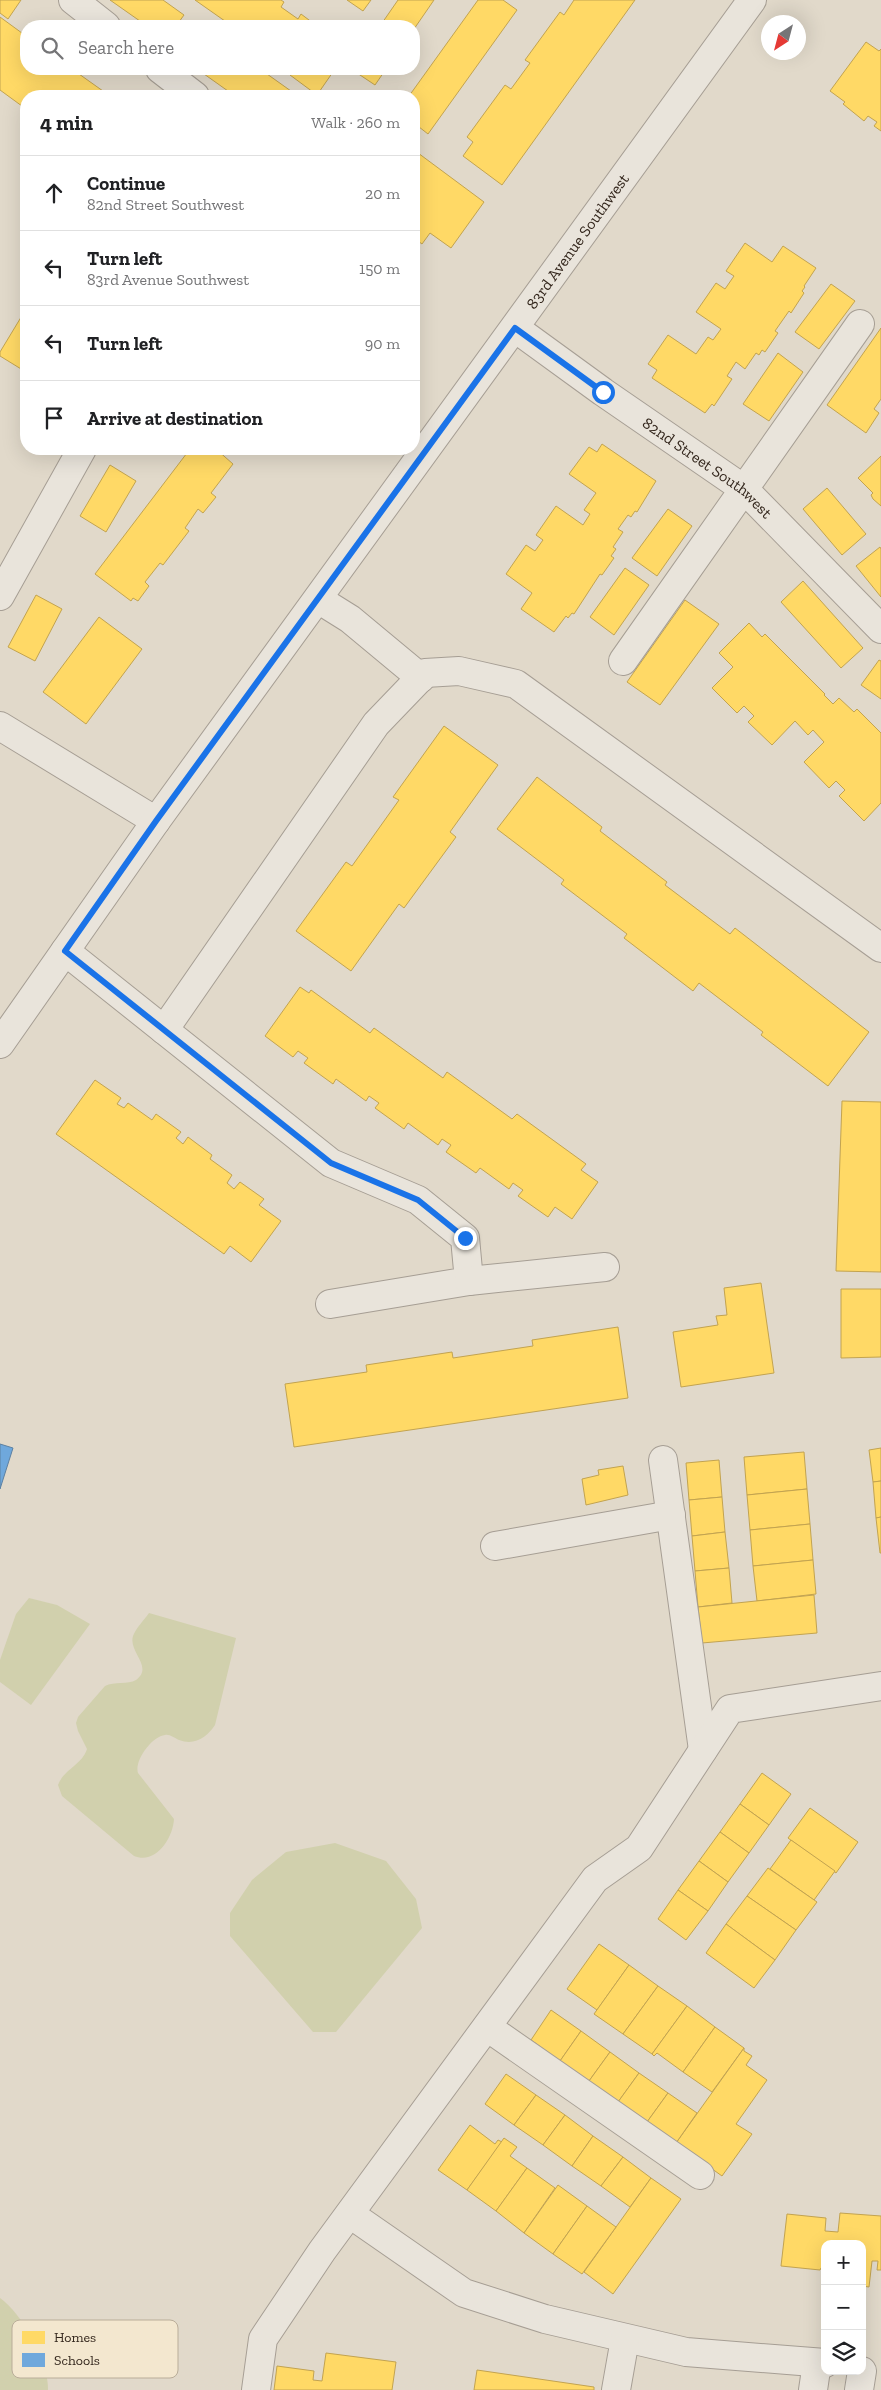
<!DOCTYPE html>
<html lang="en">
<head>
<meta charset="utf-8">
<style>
  :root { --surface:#fff; --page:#f2f2f2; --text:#202124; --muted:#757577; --line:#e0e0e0 }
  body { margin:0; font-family:"Zilla Slab",serif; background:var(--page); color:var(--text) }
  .controls { position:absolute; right:15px; bottom:15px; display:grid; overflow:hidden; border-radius:10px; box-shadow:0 5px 20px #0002 }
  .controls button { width:45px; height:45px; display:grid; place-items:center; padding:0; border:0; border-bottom:1px solid var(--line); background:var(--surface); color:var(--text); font:25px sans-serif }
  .compass { position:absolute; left:761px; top:15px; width:45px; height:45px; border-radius:50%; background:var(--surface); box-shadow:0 5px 20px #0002; rotate:216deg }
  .stop { position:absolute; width:15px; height:15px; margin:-11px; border:4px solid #1a73e8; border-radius:50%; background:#fff }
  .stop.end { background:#1a73e8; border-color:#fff; box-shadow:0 1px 5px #0008 }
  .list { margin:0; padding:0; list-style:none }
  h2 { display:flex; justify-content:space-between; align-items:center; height:65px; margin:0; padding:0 20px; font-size:21px }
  h2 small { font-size:16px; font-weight:400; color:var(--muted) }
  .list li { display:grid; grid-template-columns:32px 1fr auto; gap:15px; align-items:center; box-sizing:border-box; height:75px; padding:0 20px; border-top:1px solid var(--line) }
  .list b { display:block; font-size:19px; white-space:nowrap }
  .list p { margin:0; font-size:16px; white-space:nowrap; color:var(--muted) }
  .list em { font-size:16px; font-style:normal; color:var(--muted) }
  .icon { flex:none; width:28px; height:28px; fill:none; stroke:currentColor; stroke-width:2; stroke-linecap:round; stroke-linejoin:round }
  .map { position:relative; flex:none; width:881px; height:2390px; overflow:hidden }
  .search { position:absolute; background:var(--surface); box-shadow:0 5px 20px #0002; left:20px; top:20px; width:400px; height:55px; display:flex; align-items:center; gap:12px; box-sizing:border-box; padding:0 18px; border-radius:20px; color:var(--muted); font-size:19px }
  .panel { position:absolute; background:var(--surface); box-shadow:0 5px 20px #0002; left:20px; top:90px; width:400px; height:365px; border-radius:20px }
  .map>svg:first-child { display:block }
</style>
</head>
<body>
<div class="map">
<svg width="881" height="2390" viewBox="0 0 881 2390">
  <rect width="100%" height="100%" fill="#e1d9ca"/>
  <g fill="#d1d0ad">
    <path d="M 29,1598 L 57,1605 L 90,1624 L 31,1705 L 0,1682 L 0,1660 L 16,1614 Z"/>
    <path d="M 149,1613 L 236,1638 L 215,1725 C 207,1737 195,1746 179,1740 C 174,1738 170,1734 165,1735 C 152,1736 134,1761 138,1773 L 174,1819 C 173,1838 156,1865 134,1856 L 62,1796 L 58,1785 C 64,1769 82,1765 87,1749 L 78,1731 L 76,1723 L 78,1717 L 105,1686 C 114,1681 128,1685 136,1680 C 154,1667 128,1652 133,1636 C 136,1628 144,1620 149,1613 Z"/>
    <path d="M 335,1843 L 386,1861 L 416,1899 L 422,1928 L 336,2032 L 313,2032 L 230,1936 L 230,1913 L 252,1880 L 286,1852 Z"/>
    <path d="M 0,2298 C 22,2313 49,2363 48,2390 L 0,2390 Z"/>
  </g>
  <g fill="#ffd966" stroke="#c2a350">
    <path d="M 0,0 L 21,0 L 8,19 L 0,13 Z"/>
    <path d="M 110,0 L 163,0 L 184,15 L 176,26 L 147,26 Z"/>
    <path d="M 195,0 L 281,0 L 284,2 L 281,7 L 298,19 L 301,14 L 317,26 L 232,26 Z"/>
    <path d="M 347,0 L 371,0 L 363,11 Z"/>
    <path d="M 398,0 L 434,0 L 414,29 L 414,26 L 380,26 Z"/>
    <path d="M 478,0 L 503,0 L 517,10 L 428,134 L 414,123 L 414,96 L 409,96 Z"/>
    <path d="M 574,0 L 635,0 L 502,185 L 463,156 L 473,142 L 467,137 L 505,85 L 511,89 L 530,63 L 525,60 L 560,12 L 564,15 Z"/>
    <path d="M 0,17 L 26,36 L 26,69 L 72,69 L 110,96 L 26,96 L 26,109 L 0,90 Z"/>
    <path d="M 866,42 L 879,51 L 881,49 L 881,131 L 874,126 L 877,122 L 868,116 L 864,121 L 843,104 L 845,102 L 830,91 Z"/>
    <path d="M 197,69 L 260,69 L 298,96 L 235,96 Z"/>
    <path d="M 291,69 L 335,69 L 317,95 L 290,75 L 293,70 Z"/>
    <path d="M 351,69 L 386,69 L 375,85 Z"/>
    <path d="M 414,150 L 484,202 L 451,248 L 430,233 L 422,244 L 414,238 Z"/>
    <path d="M 745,243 L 772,262 L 783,246 L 816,268 L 804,286 L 805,287 L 802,291 L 804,293 L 791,313 L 789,311 L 775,331 L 778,333 L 765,352 L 762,350 L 759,355 L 756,353 L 745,369 L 736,362 L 727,376 L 732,379 L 714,406 L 712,404 L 705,413 L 652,378 L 657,370 L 648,364 L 668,335 L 696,354 L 708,337 L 713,340 L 721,329 L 696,312 L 716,283 L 725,289 L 734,276 L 726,271 Z"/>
    <path d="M 831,284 L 855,301 L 819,349 L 795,332 Z"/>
    <path d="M 26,309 L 26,372 L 0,356 L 0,352 Z"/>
    <path d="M 881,328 L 881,399 L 874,409 L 879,413 L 866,433 L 827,405 Z"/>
    <path d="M 778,353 L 803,372 L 769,421 L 743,404 Z"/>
    <path d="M 602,444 L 656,481 L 637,512 L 635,511 L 631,517 L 628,515 L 618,529 L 623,532 L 613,547 L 616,549 L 611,556 L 614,558 L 602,575 L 600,574 L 574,614 L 572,613 L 568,618 L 566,616 L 554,632 L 521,609 L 532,593 L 506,574 L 526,545 L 535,551 L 543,540 L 536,535 L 556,506 L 583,525 L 590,514 L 584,510 L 596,493 L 569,474 L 589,447 L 597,452 Z"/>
    <path d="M 190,449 L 216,449 L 233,464 L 211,493 L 216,497 L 203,513 L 198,509 L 185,528 L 189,531 L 163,565 L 160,563 L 145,582 L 149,586 L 138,601 L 133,598 L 131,601 L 95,574 Z"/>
    <path d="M 881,456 L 881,506 L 873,499 L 871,495 L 873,493 L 858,478 Z"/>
    <path d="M 110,465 L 136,481 L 106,532 L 80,516 Z"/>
    <path d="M 827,488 L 866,534 L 842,555 L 803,509 Z"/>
    <path d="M 668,509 L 692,526 L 657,576 L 632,558 Z"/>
    <path d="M 880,547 L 881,549 L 881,597 L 856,566 Z"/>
    <path d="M 625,568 L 649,585 L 614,635 L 590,617 Z"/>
    <path d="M 803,581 L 863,648 L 841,668 L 781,602 Z"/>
    <path d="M 36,595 L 62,609 L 35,661 L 8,647 Z"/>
    <path d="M 685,600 L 719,624 L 660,705 L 627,682 Z"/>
    <path d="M 99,617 L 142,649 L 86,724 L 43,692 Z"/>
    <path d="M 749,623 L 762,637 L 765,634 L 825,694 L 824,695 L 833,704 L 839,698 L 854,712 L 857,709 L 881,733 L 881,803 L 864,821 L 839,796 L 845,790 L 836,781 L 829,788 L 804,762 L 824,742 L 813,730 L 808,735 L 795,721 L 772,745 L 748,722 L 754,716 L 744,706 L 737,713 L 712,688 L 733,667 L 719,653 Z"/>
    <path d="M 879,660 L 881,661 L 881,699 L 861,685 Z"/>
    <path d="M 444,726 L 498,765 L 450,832 L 456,837 L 404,908 L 399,904 L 351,971 L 296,931 L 346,862 L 352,866 L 399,800 L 393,797 Z"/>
    <path d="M 537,777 L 602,827 L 600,831 L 667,882 L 665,885 L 730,934 L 735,928 L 869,1032 L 828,1086 L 761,1035 L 763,1032 L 699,983 L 693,991 L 624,938 L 627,934 L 561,884 L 564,880 L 497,829 Z"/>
    <path d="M 300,987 L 309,993 L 311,990 L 370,1033 L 374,1028 L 443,1078 L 447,1072 L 512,1119 L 517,1114 L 586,1164 L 581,1170 L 598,1182 L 572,1219 L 555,1207 L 548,1217 L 518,1196 L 523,1190 L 513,1183 L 509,1189 L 480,1168 L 476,1173 L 446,1152 L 451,1145 L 442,1139 L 438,1145 L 408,1123 L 404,1129 L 375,1108 L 379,1103 L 369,1096 L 366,1101 L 336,1079 L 333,1084 L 304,1063 L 308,1058 L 298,1051 L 293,1057 L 265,1036 Z"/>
    <path d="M 95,1080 L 121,1098 L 117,1104 L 124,1108 L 128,1103 L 152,1120 L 156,1114 L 181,1132 L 176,1138 L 183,1144 L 188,1137 L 212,1155 L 210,1159 L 232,1175 L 227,1183 L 234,1189 L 240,1182 L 264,1199 L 259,1205 L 281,1221 L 251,1262 L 230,1246 L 224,1254 L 56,1134 Z"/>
    <path d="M 842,1101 L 881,1102 L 881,1272 L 836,1271 Z"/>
    <path d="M 761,1283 L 774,1373 L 681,1387 L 673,1332 L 718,1325 L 716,1316 L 727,1315 L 724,1288 Z"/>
    <path d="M 841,1289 L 881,1289 L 881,1357 L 841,1358 Z"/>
    <path d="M 618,1327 L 628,1398 L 294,1447 L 285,1384 L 367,1372 L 366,1365 L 452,1352 L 453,1358 L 533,1346 L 532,1340 Z"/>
    <path d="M 881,1448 L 881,1481 L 873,1482 L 869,1450 Z"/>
    <path d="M 804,1452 L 807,1489 L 747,1495 L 744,1457 Z"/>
    <path d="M 719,1460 L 722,1497 L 689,1500 L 686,1463 Z"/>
    <path d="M 623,1466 L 628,1495 L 586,1505 L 582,1479 L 599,1475 L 598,1470 Z"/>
    <path d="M 881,1481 L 881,1517 L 876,1518 L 873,1482 Z"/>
    <path d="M 807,1489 L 810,1524 L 750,1530 L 747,1495 Z"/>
    <path d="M 722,1497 L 725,1532 L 692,1536 L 689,1500 Z"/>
    <path d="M 881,1517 L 881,1553 L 880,1553 L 876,1518 Z"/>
    <path d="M 810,1524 L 813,1560 L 753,1566 L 750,1530 Z"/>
    <path d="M 725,1532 L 729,1568 L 695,1571 L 692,1536 Z"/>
    <path d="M 813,1560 L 816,1594 L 757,1601 L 753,1566 Z"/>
    <path d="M 729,1568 L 732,1603 L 698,1607 L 695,1571 Z"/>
    <path d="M 814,1595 L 817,1633 L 702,1643 L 698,1607 Z"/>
    <path d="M 762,1773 L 791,1794 L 769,1825 L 740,1804 Z"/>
    <path d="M 740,1804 L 769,1825 L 749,1853 L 720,1832 Z"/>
    <path d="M 810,1808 L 858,1842 L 836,1873 L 788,1838 Z"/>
    <path d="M 720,1832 L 749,1853 L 728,1882 L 699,1861 Z"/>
    <path d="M 791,1840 L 835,1871 L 814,1900 L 770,1869 Z"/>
    <path d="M 699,1861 L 728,1882 L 708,1911 L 678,1890 Z"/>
    <path d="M 768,1868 L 817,1902 L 796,1930 L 747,1896 Z"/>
    <path d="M 678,1890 L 708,1911 L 686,1940 L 658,1919 Z"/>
    <path d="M 747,1896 L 796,1930 L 775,1960 L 726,1924 Z"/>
    <path d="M 726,1924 L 775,1960 L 754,1988 L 706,1953 Z"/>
    <path d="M 599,1944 L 629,1965 L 597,2010 L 567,1989 Z"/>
    <path d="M 629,1965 L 658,1986 L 623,2034 L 594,2014 Z"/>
    <path d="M 658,1986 L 687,2006 L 652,2054 L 623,2034 Z"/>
    <path d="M 687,2006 L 715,2027 L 683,2072 L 657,2053 L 654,2056 L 652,2054 Z"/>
    <path d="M 551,2010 L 581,2031 L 560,2061 L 531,2040 Z"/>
    <path d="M 715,2027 L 744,2048 L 712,2092 L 683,2072 Z"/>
    <path d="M 581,2031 L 610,2052 L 589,2081 L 560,2061 Z"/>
    <path d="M 744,2048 L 744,2051 L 752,2056 L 746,2065 L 767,2080 L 736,2124 L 752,2134 L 722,2176 L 676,2143 Z"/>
    <path d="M 610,2052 L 639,2073 L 618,2102 L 589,2081 Z"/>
    <path d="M 639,2073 L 668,2093 L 647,2122 L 618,2102 Z"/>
    <path d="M 506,2074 L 536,2095 L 514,2125 L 485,2104 Z"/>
    <path d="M 668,2093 L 697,2113 L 676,2143 L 647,2122 Z"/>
    <path d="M 536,2095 L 565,2115 L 543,2145 L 514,2125 Z"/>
    <path d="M 565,2115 L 593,2136 L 572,2166 L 543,2145 Z"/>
    <path d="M 470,2125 L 495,2144 L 498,2140 L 502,2142 L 467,2190 L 438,2170 Z"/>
    <path d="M 593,2136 L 623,2157 L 601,2186 L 572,2166 Z"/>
    <path d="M 504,2138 L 517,2147 L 510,2156 L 527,2168 L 496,2211 L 467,2190 Z"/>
    <path d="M 623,2157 L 651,2178 L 630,2207 L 601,2186 Z"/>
    <path d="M 527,2168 L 555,2188 L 524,2233 L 496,2211 Z"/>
    <path d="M 651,2178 L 681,2199 L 613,2294 L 584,2272 Z"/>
    <path d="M 558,2185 L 587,2206 L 553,2254 L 524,2233 Z"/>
    <path d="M 587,2206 L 616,2227 L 582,2274 L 553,2254 Z"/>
    <path d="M 840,2213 L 881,2216 L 881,2270 L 877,2270 L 878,2261 L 872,2261 L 869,2287 L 862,2286 L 862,2244 L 825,2244 L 825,2269 L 821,2268 L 820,2270 L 781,2266 L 787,2214 L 826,2218 L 825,2231 L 838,2232 Z"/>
    <path d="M 326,2353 L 396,2362 L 392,2390 L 274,2390 L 277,2366 L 314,2371 L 313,2380 L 322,2381 Z"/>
    <path d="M 477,2370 L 594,2387 L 594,2390 L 474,2390 Z"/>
  </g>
  <path fill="#6fa8dc" stroke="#5d81a2" d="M 0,1444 L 13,1448 L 0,1489 Z"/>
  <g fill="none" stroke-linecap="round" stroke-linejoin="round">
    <defs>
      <g id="minor">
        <path d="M 73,0 L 106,26"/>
        <path d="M 160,69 L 195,96"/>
        <path id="s1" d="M 515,328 L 603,392 L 744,489 L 881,629"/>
        <path d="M 0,596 L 82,449"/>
        <path d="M 318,599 L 350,619 L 421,678"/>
        <path d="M 623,661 L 860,324"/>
        <path d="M 0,726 L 156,821"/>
        <path d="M 65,951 L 331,1163 L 418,1200 L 465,1238 L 469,1281 L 330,1304"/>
        <path d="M 164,1030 L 376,724 L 425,673 L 459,671 L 516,684 L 881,948"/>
        <path id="s2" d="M 0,1044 L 156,821 L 752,0"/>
        <path d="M 469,1281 L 605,1267"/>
        <path d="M 663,1460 L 703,1750"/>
        <path d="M 495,1546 L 671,1515"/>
        <path d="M 487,2027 L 700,2175"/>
        <path d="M 350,2214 L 464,2293 L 545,2319 L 686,2352 L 825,2363"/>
        <path d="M 256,2390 L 263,2339 L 322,2251 L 595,1879 L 639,1848 L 730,1709 L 881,1686"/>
        <path d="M 616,2390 L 625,2339"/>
        <path d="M 813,2390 L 817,2363"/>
        <path d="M 859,2390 L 862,2371"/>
      </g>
    </defs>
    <use href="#minor" stroke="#a69e94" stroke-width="30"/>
    <use href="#minor" stroke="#e9e4db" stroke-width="28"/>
  </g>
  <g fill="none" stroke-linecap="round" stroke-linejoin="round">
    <path stroke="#1a73e8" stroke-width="6" d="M 465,1238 L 418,1200 L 331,1163 L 65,951 L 156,821 L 515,328 L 603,392"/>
  </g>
  <g text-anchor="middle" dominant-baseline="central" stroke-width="5" stroke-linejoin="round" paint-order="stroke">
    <g font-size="16" fill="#33261c" stroke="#f3e7cf">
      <text stroke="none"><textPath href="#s2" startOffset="989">83rd Avenue Southwest</textPath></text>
      <text stroke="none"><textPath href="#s1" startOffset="238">82nd Street Southwest</textPath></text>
    </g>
  </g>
  <rect x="12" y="2320" width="166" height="58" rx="8" fill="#f3e7cf" stroke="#b9ad99" stroke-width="1"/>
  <rect x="22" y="2331" width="23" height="13" fill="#ffd966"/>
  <rect x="22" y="2353" width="23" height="14" fill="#6fa8dc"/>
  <g font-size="14" fill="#33261c">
    <text x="54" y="2342">Homes</text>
    <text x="54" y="2365">Schools</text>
  </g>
</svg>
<div class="controls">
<button>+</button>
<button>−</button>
<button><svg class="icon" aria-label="layers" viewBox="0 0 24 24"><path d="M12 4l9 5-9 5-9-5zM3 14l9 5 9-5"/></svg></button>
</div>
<svg class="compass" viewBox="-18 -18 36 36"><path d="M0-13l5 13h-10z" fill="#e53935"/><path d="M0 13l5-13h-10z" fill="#757577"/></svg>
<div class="stop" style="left:603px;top:392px"></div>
<div class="stop end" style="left:465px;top:1238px"></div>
<div class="search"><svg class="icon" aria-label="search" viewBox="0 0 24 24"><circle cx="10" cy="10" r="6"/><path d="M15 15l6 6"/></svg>Search here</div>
<section class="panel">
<h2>4 min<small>Walk · 260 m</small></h2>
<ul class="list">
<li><svg class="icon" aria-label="ahead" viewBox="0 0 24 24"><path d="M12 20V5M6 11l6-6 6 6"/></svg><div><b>Continue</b><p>82nd Street Southwest</p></div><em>20 m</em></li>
<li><svg class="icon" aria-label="left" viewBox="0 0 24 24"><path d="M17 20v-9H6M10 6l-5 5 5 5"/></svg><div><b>Turn left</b><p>83rd Avenue Southwest</p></div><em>150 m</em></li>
<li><svg class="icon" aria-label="left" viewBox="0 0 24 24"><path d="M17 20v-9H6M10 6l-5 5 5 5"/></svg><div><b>Turn left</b></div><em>90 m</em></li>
<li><svg class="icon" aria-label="arrive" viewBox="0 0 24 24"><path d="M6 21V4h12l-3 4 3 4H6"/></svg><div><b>Arrive at destination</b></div></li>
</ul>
</section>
</div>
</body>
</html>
